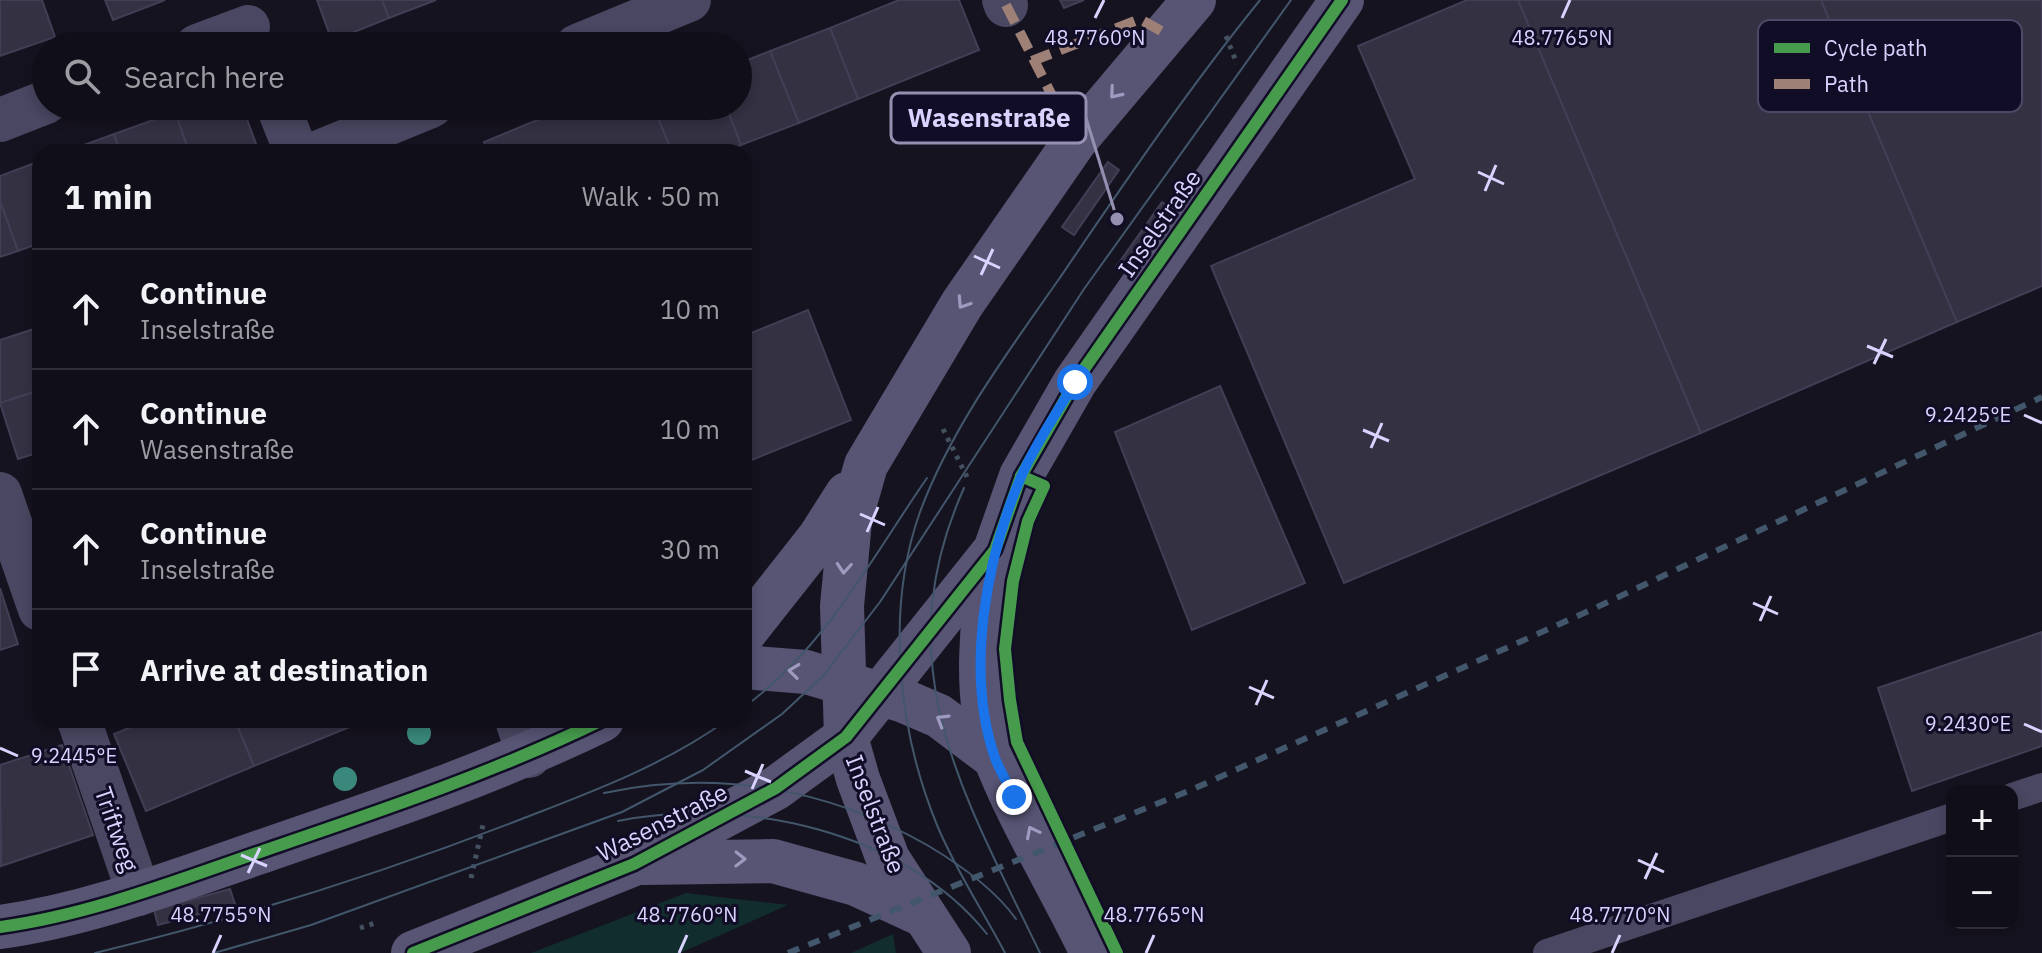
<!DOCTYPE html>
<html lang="en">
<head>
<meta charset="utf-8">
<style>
  :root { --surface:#100e18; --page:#1e1c25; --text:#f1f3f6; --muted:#9c9ca2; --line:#302e37 }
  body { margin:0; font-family:"IBM Plex Sans",sans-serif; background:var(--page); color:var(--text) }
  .controls { position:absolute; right:24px; bottom:24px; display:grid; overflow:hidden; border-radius:16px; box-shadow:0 4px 12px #0003 }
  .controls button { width:72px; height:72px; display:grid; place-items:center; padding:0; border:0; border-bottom:2px solid var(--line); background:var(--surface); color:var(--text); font:40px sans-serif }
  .stop { position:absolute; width:24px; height:24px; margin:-18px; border:6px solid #1a73e8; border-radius:50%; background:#fff }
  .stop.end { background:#1a73e8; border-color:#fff; box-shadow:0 2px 8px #0008 }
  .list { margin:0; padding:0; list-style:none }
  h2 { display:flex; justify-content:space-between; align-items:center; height:104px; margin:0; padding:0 32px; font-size:34px }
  h2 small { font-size:26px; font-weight:400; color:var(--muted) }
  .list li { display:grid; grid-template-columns:52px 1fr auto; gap:24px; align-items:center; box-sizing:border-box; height:120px; padding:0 32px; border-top:2px solid var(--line) }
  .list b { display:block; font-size:30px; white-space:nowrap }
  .list p { margin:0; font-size:26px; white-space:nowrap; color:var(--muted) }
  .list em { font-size:26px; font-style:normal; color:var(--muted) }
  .icon { flex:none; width:44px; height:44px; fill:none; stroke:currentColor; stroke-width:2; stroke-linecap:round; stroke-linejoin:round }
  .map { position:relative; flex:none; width:2042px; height:953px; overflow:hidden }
  .search { position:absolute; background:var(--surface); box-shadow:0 4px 12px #0003; left:32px; top:32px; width:720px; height:88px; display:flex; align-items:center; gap:20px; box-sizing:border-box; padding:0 28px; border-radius:44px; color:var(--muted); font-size:30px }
  .panel { position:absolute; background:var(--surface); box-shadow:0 4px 12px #0003; left:32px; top:144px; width:720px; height:584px; border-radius:24px }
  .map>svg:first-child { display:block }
</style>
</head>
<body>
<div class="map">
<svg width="2042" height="953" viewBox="0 0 2042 953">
  <rect width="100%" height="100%" fill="#161320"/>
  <g fill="#112d2e">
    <path d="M 686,893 L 788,905 L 680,953 L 531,953 Z"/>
    <path d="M 893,934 L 896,953 L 851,953 Z"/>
  </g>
  <g fill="#343143" stroke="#433e55" stroke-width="2">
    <path d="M 0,0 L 42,0 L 55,37 L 0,56 Z"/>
    <path d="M 105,0 L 165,0 L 113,20 Z"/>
    <path d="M 317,0 L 382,0 L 389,18 L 332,41 Z"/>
    <path d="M 382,0 L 436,0 L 389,18 Z"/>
    <path d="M 899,0 L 959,0 L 979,50 L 858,99 L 830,28 Z"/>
    <path d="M 1060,0 L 1084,0 L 1064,8 Z"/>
    <path d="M 1467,0 L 1518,0 L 1701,433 L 1344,583 L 1211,266 L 1415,179 L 1358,46 Z"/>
    <path d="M 1518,0 L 1821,0 L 1957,322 L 1701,433 Z"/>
    <path d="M 1821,0 L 2042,0 L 2042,286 L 1957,322 Z"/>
    <path d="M 830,28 L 858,99 L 799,123 L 770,51 Z"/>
    <path d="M 770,51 L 799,123 L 741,145 L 726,106 L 738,106 L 738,64 Z"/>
    <path d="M 191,106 L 242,106 L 259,152 L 189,152 L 175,112 Z"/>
    <path d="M 571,106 L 653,106 L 670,147 L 656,152 L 488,152 L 484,142 Z"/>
    <path d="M 653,106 L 726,106 L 741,145 L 724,152 L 672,152 Z"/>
    <path d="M 175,112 L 189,152 L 120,152 L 114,134 Z"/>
    <path d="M 114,134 L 120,152 L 65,152 Z"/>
    <path d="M 40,161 L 40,243 L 18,251 L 0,201 L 0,176 Z"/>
    <path d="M 1108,162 L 1119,170 L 1074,235 L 1062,227 Z"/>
    <path d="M 0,201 L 18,251 L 0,257 Z"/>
    <path d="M 1162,202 L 1174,210 L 1128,275 L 1116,267 Z"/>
    <path d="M 808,310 L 851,420 L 744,463 L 744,336 Z"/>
    <path d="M 40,327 L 40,390 L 0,403 L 0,340 Z"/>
    <path d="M 1220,386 L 1305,583 L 1192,630 L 1115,432 Z"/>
    <path d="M 40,390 L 40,452 L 18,459 L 0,403 Z"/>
    <path d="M 0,588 L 18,644 L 0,650 Z"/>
    <path d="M 2042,632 L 2042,746 L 1912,791 L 1878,688 Z"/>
    <path d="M 148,720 L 235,720 L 254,766 L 146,811 L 114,734 Z"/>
    <path d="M 235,720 L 361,720 L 362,722 L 254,766 Z"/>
    <path d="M 62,745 L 93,835 L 1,866 L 0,765 Z"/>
    <path d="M 230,889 L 235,904 L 158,925 L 154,910 Z"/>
  </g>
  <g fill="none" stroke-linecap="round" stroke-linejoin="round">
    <g stroke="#435161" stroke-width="5" stroke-dasharray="4 6" stroke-linecap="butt">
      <path d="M 1226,36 L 1237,64"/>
      <path d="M 943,429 L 967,477"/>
      <path d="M 471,878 L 483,825"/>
      <path d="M 360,928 L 375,923"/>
    </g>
    <g stroke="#494761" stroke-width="28">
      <path d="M 2012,797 L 2042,787"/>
      <path d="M 1547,953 L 1952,817"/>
    </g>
    <g stroke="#494761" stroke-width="44">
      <path d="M 1004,0 L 1006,5"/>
      <path d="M 197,46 L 248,27"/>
      <path d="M 577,46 L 689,0"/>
      <path d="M 278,106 L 296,152"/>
      <path d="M 0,120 L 46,102"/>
      <path d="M 319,152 L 431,106"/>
      <path d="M 0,494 L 40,609"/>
      <path d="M 79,720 L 139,894"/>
      <path d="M 517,720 L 529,756"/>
    </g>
    <g stroke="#575474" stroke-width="44">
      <path d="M 994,553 C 981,614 972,700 996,760 C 1022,826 1062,889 1092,953"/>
      <path d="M 744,633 L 819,538 L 847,494"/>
      <path d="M 744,667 L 806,672 L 904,701 L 939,716 L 995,758"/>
      <path d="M 644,863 L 773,861 L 856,884 L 923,915"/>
      <path d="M 0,927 C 88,915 173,882 257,853 C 374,813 491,774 602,720"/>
      <path d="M 413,953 L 634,864 L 776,788 L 846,737 L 995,550 L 1021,476 L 1075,382 L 1342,0"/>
      <path d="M 949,953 L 888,859 L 858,779 L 846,737 L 842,606 L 850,521 L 866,465 L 962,304 L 1075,141 L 1194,0"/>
    </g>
    <g stroke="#42576b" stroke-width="2">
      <path d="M 964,488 C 884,666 964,795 1040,953"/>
      <path d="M 744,707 C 825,648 871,559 927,478"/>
      <path d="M 604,793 C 717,769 827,788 927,845 C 959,864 994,888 1016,919"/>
      <path d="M 618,821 C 742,796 905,831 987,934"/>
      <path d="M 95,953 C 240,918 380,874 519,820 C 589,793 665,765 727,720"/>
      <path d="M 214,953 L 311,925 L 622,812 L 703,770 L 782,714 L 823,676 L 880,602 L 1084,289 L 1291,0"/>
      <path d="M 1005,953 C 983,911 955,869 937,825 C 898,730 885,610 920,512 C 951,428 1008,352 1059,279 C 1123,185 1188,89 1260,0"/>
    </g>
    <path stroke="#42576b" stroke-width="6" stroke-dasharray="12 10" stroke-linecap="butt" d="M 788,953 L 1191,790 L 1593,609 L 2042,397"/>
    <g stroke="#9e8076" stroke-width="10" stroke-dasharray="20 10" stroke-linecap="butt">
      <path d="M 1006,5 L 1075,141"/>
      <path d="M 1032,61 L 1140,19 L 1165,33"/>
    </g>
    <defs>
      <g id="cycleway">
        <path d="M 1021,476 L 1044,486 L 1028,521 L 1013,581 L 1005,649 L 1010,700 L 1017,742 L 1117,953"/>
        <path d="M 0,927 C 88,915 173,882 257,853 C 374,813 491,774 602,720"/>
        <path d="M 413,953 L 634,864 L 776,788 L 846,737 L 995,550 L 1021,476 L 1075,382 L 1342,0"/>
      </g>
    </defs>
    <use href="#cycleway" stroke="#120d26" stroke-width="17"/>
    <use href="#cycleway" stroke="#469c4c" stroke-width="12"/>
  </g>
  <g fill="#3a887b">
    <circle cx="419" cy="733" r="12"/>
    <circle cx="345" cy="779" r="12"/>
  </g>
  <defs><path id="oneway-chevron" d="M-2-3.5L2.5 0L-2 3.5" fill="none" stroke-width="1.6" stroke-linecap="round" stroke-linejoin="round" transform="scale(2)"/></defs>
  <g stroke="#9e9ac0">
    <use href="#oneway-chevron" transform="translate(1115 93) rotate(130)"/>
    <use href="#oneway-chevron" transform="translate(963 303) rotate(123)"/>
    <use href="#oneway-chevron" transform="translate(844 568) rotate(94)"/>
    <use href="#oneway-chevron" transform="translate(794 671) rotate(-173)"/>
    <use href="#oneway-chevron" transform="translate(942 720) rotate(-149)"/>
    <use href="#oneway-chevron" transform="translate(1032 832) rotate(-117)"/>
    <use href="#oneway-chevron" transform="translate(740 859) rotate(1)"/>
  </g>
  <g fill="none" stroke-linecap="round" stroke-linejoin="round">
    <path stroke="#1a73e8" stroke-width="10" d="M 1014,797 C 1008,784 1000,771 995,758 C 965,672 986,559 1021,477 C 1035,444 1057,413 1075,382"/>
  </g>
  <path fill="none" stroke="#d9d3ff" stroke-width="3" d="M 1095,18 L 1104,0M 1562,18 L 1570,0M 1478,172 L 1504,184M 1485,191 L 1496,165M 974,256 L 1000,268M 981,275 L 993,249M 1867,346 L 1893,357M 1874,364 L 1886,339M 2024,415 L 2042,423M 1363,430 L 1389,441M 1371,448 L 1382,423M 860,514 L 885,525M 867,532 L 878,507M 1753,603 L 1778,614M 1760,621 L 1771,596M 1249,687 L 1274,698M 1256,705 L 1267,680M 2024,724 L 2042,732M 0,748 L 18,756M 745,771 L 771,782M 752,789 L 763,764M 241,855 L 267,866M 1638,860 L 1664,872M 248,873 L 260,848M 1645,879 L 1657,853M 213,953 L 221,935M 679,953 L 687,935M 1146,953 L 1154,935M 1612,953 L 1620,935"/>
  <g text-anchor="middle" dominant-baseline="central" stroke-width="6" stroke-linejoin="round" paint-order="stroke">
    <g font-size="24" fill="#d9d3ff" stroke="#120d26">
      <text transform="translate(1159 223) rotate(-55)">Inselstraße</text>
      <text transform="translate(876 814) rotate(69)">Inselstraße</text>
      <text transform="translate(662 822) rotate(-27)">Wasenstraße</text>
      <text transform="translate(117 829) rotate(71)">Triftweg</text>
    </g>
  </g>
  <rect x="1758" y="20" width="264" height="92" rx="12" fill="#120d26" stroke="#4e4867" stroke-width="2"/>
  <rect x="1774" y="43" width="36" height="10" fill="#469c4c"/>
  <rect x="1774" y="79" width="36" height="10" fill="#9e8076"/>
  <g font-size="22" fill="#d9d3ff">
    <text x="1824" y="56">Cycle path</text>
    <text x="1824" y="92">Path</text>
  </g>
  <g font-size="20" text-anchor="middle" fill="#d9d3ff" stroke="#120d26" stroke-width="6" stroke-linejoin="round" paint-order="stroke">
    <text x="1095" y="45">48.7760°N</text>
    <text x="1562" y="45">48.7765°N</text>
    <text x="1968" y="422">9.2425°E</text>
    <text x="1968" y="731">9.2430°E</text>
    <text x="74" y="763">9.2445°E</text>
    <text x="221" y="922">48.7755°N</text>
    <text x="687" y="922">48.7760°N</text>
    <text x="1154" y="922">48.7765°N</text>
    <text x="1620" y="922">48.7770°N</text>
  </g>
  <path fill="none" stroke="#9590b1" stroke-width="3" d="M1117 219L1086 118"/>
  <circle fill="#9590b1" stroke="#120d26" stroke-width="3" cx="1117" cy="219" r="8"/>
  <rect fill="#120d26" stroke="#9590b1" stroke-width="3" x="891" y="93" width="195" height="50" rx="8"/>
  <g font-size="26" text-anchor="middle" font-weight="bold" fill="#d9d3ff">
    <text x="989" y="127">Wasenstraße</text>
  </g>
</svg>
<div class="controls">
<button>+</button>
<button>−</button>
</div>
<div class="stop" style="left:1075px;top:382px"></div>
<div class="stop end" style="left:1014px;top:797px"></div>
<div class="search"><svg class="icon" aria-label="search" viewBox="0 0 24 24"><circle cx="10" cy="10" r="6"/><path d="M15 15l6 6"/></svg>Search here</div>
<section class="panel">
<h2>1 min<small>Walk · 50 m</small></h2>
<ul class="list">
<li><svg class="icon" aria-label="ahead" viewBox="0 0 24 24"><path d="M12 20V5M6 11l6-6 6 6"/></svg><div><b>Continue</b><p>Inselstraße</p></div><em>10 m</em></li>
<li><svg class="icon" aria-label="ahead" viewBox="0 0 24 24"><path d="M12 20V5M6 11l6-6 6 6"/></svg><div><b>Continue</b><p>Wasenstraße</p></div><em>10 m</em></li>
<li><svg class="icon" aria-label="ahead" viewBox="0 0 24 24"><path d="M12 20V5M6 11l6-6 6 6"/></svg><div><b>Continue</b><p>Inselstraße</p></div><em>30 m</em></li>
<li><svg class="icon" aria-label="arrive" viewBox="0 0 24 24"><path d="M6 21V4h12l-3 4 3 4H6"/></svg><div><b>Arrive at destination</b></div></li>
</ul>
</section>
</div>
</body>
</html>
